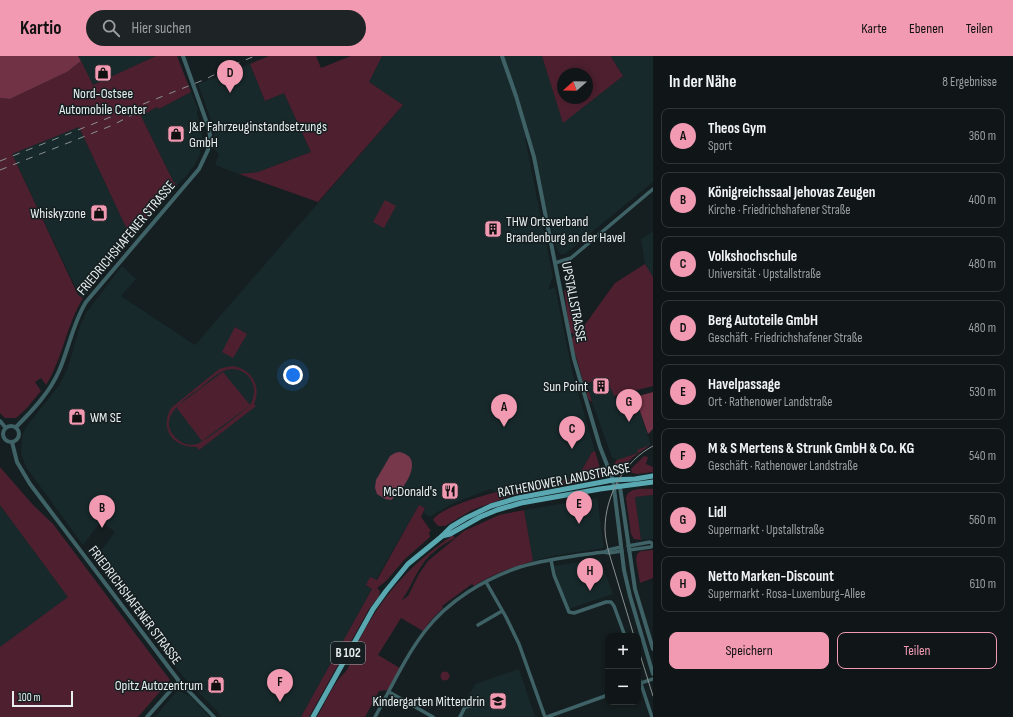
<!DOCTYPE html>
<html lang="de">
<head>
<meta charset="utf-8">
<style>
  :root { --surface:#101618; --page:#1e2325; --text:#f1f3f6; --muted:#9c9fa2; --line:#303537; --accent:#f19ab2 }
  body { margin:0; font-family:"Sofia Sans Condensed",sans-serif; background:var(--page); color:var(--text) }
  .controls { position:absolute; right:12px; bottom:12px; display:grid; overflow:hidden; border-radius:8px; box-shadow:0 2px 6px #0003 }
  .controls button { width:36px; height:36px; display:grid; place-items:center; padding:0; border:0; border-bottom:1px solid var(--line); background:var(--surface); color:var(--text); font:20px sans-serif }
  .compass { position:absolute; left:557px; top:12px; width:36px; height:36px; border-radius:50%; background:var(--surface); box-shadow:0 2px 6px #0003; rotate:250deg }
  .scale { position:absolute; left:12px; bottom:10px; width:61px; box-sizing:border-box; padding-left:4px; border:2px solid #e8eeef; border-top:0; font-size:11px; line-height:14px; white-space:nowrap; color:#e8eeef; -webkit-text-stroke:3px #151e20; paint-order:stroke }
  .you { position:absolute; left:293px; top:319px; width:14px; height:14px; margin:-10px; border:3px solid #fff; border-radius:50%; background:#1a73e8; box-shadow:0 0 0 6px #1a73e833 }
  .badge { display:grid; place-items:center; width:26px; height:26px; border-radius:50%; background:var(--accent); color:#111; font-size:13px; font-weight:700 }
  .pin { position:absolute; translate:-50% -33px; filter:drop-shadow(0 1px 2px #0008) }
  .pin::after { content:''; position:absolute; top:21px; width:14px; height:12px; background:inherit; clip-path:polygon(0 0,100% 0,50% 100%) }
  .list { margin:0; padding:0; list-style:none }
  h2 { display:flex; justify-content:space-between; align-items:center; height:52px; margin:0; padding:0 16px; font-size:17px }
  h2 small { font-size:13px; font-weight:400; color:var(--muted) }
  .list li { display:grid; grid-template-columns:26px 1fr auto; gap:12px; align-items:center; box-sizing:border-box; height:56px; margin:0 8px 8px; padding:0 8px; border:1px solid var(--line); border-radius:8px }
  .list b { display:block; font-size:15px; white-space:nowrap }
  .list p { margin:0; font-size:13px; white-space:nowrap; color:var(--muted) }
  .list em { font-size:13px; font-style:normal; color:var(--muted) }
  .actions { display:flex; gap:8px; padding:12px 16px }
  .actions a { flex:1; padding:9px 0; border:1px solid var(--accent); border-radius:8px; text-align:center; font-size:14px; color:var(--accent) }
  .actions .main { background:var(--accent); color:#111 }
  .icon { flex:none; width:22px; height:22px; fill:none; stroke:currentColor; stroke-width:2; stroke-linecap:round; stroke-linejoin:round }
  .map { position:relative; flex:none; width:653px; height:661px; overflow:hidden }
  header { display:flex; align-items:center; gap:24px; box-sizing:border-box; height:56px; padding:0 20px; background:var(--accent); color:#111 }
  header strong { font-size:19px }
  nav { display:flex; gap:22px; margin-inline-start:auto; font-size:14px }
  .search { width:280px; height:36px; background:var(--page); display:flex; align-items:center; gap:10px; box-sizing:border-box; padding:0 14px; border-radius:22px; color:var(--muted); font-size:15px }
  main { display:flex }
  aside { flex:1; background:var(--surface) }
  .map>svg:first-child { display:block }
</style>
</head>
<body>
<header>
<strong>Kartio</strong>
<div class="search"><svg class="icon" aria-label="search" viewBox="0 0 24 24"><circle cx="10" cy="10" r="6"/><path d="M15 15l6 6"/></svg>Hier suchen</div>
<nav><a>Karte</a><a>Ebenen</a><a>Teilen</a></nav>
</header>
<main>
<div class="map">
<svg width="653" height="661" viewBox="0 0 653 661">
  <rect width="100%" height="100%" fill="#151e20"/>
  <g fill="#18292b">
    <path d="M 78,0 L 156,0 L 93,29 Z"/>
    <path d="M 382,0 L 542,0 L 563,66 L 623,20 L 611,1 L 612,0 L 653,0 L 653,126 L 565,198 L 560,198 L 555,188 L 534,101 L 528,81 L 525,82 L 553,221 L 548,234 L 555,231 L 573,319 L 595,395 L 592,396 L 578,421 L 542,430 L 530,432 L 498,439 L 497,436 L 490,433 L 452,448 L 429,461 L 424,457 L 425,452 L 419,449 L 376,524 L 370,522 L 366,529 L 372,533 L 301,661 L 221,661 L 216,654 L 189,627 L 176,612 L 93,502 L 96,501 L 115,476 L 101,465 L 83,489 L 26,411 L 21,398 L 22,380 L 25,373 L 30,366 L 60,328 L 68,311 L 80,270 L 86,257 L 122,210 L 136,223 L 121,240 L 195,289 L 403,49 L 369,26 Z"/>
    <path d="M 250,8 L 265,45 L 284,37 L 311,96 L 258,116 L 239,118 L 215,109 L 219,98 L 213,92 L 214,81 L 212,67 L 198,28 Z"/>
    <path d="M 191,36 L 198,53 L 197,58 L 202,73 L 202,83 L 200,96 L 201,97 L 194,110 L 186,120 L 177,129 L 173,125 L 141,60 L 157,51 L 159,53 Z"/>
    <path d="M 79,71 L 131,182 L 96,222 L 96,227 L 83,242 L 79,239 L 12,98 Z"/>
    <path d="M 653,175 L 653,221 L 645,208 L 641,183 Z"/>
    <path d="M 606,321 L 617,347 L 635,341 L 651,389 L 637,394 L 638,397 L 617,404 L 612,401 L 592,346 L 587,327 Z"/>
    <path d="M 653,439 L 653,483 L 641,484 L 635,441 Z"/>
    <path d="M 597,442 L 604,492 L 553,500 L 533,505 L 524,454 Z"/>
    <path d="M 0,449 L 68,541 L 0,591 Z"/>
    <path d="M 600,503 L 613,538 L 569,553 L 557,521 L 554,510 Z"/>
    <path d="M 519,613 L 535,661 L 457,661 L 475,628 Z"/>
    <path d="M 179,635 L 190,640 L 210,661 L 155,661 L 176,636 Z"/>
  </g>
  <g fill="#4e202f" fill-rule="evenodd">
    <path d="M 156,0 L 177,0 L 191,36 L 159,53 L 157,51 L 141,60 L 173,125 L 177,129 L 131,182 L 79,71 L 12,98 L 78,239 L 83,242 C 66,270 63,302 46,329 L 41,322 L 35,326 L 41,335 L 26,353 L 16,362 L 5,362 L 0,357 L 0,42 L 10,43 L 67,16 L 81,5 L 93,29 Z"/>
    <path d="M 269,0 L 316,0 L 321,12 L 351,0 L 382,0 L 369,26 L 403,49 L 318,146 L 239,118 L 258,116 L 311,96 L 284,37 L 265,45 L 250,8 Z"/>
    <path d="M 542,0 L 612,0 L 611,1 L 623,20 L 563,67 ZM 563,18 L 587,18 L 587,42 L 563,42 Z"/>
    <path d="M 385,144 L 396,150 L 384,172 L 373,166 Z"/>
    <path d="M 645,208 L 653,221 L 653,330 L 614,340 L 606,321 L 587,327 L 592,346 L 589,344 L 588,342 L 571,283 L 574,280 L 573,277 L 570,278 L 564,234 L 567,235 L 584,270 L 615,227 Z"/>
    <path d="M 235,271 L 247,278 L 233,302 L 222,296 Z"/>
    <path d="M 232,310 C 251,312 262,330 254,348 L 256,350 L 199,394 L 197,391 C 173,392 159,373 171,352 L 218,314 L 222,312 ZM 231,313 C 251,313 260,333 250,349 L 223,316 L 176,351 L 202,385 L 249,350 C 240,358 206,385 197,388 C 190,390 182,388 177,383 C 153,362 188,341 203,330 C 211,323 220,314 231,313 Z"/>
    <path d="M 650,389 L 632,402 L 623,413 L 616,413 L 614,408 L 617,404 L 638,397 L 637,394 Z"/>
    <path d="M 595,395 L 602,419 L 600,422 L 511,440 L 472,454 L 445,470 L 438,470 L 433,464 C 439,452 484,439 497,436 L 499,439 L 530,432 L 529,428 L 533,425 L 542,430 L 578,421 L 592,396 Z"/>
    <path d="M 644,400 L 648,401 L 646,408 L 653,411 L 653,416 L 637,418 L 628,416 Z"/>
    <path d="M 0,411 L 33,449 L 53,468 L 170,624 L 138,661 L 0,661 L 0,591 L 68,541 L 0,449 Z"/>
    <path d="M 653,433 L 653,439 L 635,441 L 641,484 L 634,483 L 631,478 L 626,442 C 628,431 644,433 653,433 Z"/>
    <path d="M 419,449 L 425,452 L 421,461 L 431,475 L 429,476 L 430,481 L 405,503 L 386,525 L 377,532 L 380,535 L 379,540 L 369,553 L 309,661 L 301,661 L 372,533 L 366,529 L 370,521 L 377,524 Z"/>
    <path d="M 524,454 L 533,505 C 513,511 492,518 474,530 L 472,528 L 442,550 L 443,552 L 431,564 L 423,575 L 401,562 L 378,599 L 400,612 L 388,634 L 379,635 L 365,661 L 317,661 C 324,649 330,635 338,624 C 341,620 345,617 348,612 C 352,605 352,597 356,590 C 381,541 408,510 453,479 L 455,482 C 448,486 440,490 434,496 C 418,508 413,529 402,544 L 408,540 L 419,518 L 428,505 L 464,475 L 499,459 Z"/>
    <path d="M 653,494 L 653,522 L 640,527 L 636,504 L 637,498 L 641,495 Z"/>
    <circle cx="445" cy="620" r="4.5"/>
  </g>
  <g fill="#713246">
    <path d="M 0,0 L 78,0 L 81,5 L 67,16 L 10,43 L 0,42 Z"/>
    <path d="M 653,336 L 653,373 L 648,378 L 635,341 Z"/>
  </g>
  <path fill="#78384c" d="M 399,396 C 427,401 403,435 391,444 L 385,443 L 377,438 L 375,432 L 376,424 L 390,400 L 395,397 Z"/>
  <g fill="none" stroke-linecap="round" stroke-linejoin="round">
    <g stroke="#3e6266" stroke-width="3.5">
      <path d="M 555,207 L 571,202 L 653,133"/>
      <path d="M 628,490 L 650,486 L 653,488"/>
      <path d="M 629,494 L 651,491 L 653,489"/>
      <path d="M 605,496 L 608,494 L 621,491"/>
      <path d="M 551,504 L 554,519 L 569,556 L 574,557 L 606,546 L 611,546 L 614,550 L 625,580"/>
      <path d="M 486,526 L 506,561 L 519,588 L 545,661"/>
      <path d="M 478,569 L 502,555"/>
      <path d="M 638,619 L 652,661"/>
      <path d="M 179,625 L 214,661"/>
      <path d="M 638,628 L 653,623"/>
      <path d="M 389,636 L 433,661"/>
      <path d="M 375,661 C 391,632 405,601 425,575 C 448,545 484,523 520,511 C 546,503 575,500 603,496 L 609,497 L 622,495"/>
      <path d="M 460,661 L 465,651 L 471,650"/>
      <path d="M 547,661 L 608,639"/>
    </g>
    <g stroke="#3e6266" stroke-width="4">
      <path d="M 502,0 L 516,40 L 534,101 L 574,303 L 600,391 L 613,424 L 624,514 L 630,540 L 653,618"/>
      <path d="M 0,365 L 5,371"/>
      <circle cx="11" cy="378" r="8"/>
      <path d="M 16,371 C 32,355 50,336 59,315 C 69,292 73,267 86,246 L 199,113 L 208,94 L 210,79 L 208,70 L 183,0"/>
      <path d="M 12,386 L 17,406 L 30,428 L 179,625 L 147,661"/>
      <path d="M 618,429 L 620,431 L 635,533 L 653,593"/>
    </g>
    <g stroke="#59a8b1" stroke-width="5">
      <path d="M 442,480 L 450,478 L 480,461 L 497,454 L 521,447 L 600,433 L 653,426"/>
      <path d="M 313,661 L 373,553 L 386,535 L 408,508 L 441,481 L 451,471 L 466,462 L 491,450 L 518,442 L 613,424 L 635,423 L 653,420"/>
    </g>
    <g stroke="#899092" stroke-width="1">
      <path d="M 634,580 L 609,497 C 607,489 605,481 605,473 C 605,440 624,405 653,390"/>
      <path d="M 638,592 L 653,640"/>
    </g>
    <g stroke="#899092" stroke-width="1" stroke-dasharray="7 7" stroke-linecap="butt">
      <path d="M 0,105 L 206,23 L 233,9 L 255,0"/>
      <path d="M 0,114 L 113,69 L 143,53"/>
    </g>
  </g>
  <defs>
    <symbol id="shop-square" viewBox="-11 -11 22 22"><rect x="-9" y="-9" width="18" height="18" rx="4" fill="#f19ab2" stroke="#151e20"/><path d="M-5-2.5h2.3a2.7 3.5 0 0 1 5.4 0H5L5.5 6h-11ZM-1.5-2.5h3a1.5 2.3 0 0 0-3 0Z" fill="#111"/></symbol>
    <symbol id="building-square" viewBox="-11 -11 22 22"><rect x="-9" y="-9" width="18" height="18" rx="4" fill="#f19ab2" stroke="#151e20"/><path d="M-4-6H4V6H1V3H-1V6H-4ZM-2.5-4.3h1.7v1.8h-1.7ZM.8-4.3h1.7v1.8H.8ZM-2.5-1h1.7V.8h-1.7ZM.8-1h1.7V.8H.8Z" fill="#111"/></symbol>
    <symbol id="restaurant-square" viewBox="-11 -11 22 22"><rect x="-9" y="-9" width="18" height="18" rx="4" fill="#f19ab2" stroke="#151e20"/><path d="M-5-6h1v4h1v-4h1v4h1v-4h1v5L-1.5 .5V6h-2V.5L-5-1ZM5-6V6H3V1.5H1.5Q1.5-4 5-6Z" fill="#111"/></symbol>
    <symbol id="school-square" viewBox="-11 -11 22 22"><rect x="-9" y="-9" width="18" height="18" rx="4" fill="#f19ab2" stroke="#151e20"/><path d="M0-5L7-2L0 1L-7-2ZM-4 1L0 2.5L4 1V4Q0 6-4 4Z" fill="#111"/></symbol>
  </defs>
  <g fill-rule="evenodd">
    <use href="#shop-square" x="93" y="7" width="20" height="20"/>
    <use href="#shop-square" x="166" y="68" width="20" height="20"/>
    <use href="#shop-square" x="89" y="147" width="20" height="20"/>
    <use href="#building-square" x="483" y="163" width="20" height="20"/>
    <use href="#building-square" x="591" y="320" width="20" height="20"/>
    <use href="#shop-square" x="67" y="351" width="20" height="20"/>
    <use href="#restaurant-square" x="440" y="425" width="20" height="20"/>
    <use href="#shop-square" x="206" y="619" width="20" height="20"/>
    <use href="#school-square" x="488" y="635" width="20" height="20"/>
  </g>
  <g text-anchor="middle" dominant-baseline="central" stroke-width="3" stroke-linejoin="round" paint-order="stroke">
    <rect fill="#151e20" stroke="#a9b0b1" stroke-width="1" x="331" y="586" width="34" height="22" rx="3"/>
    <g font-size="13" font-weight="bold" fill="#e8eeef">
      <text x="348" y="597">B 102</text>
    </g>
    <g font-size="14" fill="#e8eeef" stroke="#151e20" text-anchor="end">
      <text x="103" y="37" text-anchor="middle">Nord-Ostsee<tspan x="103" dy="16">Automobile Center</tspan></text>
      <text x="189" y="70" text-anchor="start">J&amp;P Fahrzeuginstandsetzungs<tspan x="189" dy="16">GmbH</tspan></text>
      <text x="86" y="157">Whiskyzone</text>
      <text x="506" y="165" text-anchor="start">THW Ortsverband<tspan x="506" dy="16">Brandenburg an der Havel</tspan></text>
      <text x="588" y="330">Sun Point</text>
      <text x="90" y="361" text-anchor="start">WM SE</text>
      <text x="437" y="435">McDonald's</text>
      <text x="203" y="629">Opitz Autozentrum</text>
      <text x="485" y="645">Kindergarten Mittendrin</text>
    </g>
    <g font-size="14" fill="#e8eeef" stroke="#151e20">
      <text transform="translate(126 182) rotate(-50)">FRIEDRICHSHAFENER STRASSE</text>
      <text transform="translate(574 246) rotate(79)">UPSTALLSTRASSE</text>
      <text transform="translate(564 424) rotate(-11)">RATHENOWER LANDSTRASSE</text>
      <text transform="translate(135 549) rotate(53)">FRIEDRICHSHAFENER STRASSE</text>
    </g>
  </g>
</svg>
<div class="controls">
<button>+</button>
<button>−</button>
</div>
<svg class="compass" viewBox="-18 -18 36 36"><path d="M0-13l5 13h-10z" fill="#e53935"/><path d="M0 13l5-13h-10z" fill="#9c9fa2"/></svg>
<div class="scale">100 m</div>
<div class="you"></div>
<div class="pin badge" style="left:504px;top:371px">A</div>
<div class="pin badge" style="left:102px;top:472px">B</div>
<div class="pin badge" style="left:572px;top:393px">C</div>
<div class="pin badge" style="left:230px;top:37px">D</div>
<div class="pin badge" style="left:579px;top:468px">E</div>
<div class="pin badge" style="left:280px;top:646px">F</div>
<div class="pin badge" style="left:629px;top:366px">G</div>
<div class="pin badge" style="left:590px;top:535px">H</div>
</div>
<aside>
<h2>In der Nähe<small>8 Ergebnisse</small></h2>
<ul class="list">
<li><span class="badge">A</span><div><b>Theos Gym</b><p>Sport</p></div><em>360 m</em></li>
<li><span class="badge">B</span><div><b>Königreichssaal Jehovas Zeugen</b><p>Kirche · Friedrichshafener Straße</p></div><em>400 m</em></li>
<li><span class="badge">C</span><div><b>Volkshochschule</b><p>Universität · Upstallstraße</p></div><em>480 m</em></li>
<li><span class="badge">D</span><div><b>Berg Autoteile GmbH</b><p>Geschäft · Friedrichshafener Straße</p></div><em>480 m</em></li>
<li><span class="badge">E</span><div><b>Havelpassage</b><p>Ort · Rathenower Landstraße</p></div><em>530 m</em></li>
<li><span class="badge">F</span><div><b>M &amp; S Mertens &amp; Strunk GmbH &amp; Co. KG</b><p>Geschäft · Rathenower Landstraße</p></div><em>540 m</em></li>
<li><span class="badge">G</span><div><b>Lidl</b><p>Supermarkt · Upstallstraße</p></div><em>560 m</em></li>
<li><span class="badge">H</span><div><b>Netto Marken-Discount</b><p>Supermarkt · Rosa-Luxemburg-Allee</p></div><em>610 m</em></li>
</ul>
<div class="actions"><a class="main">Speichern</a><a>Teilen</a></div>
</aside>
</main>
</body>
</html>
